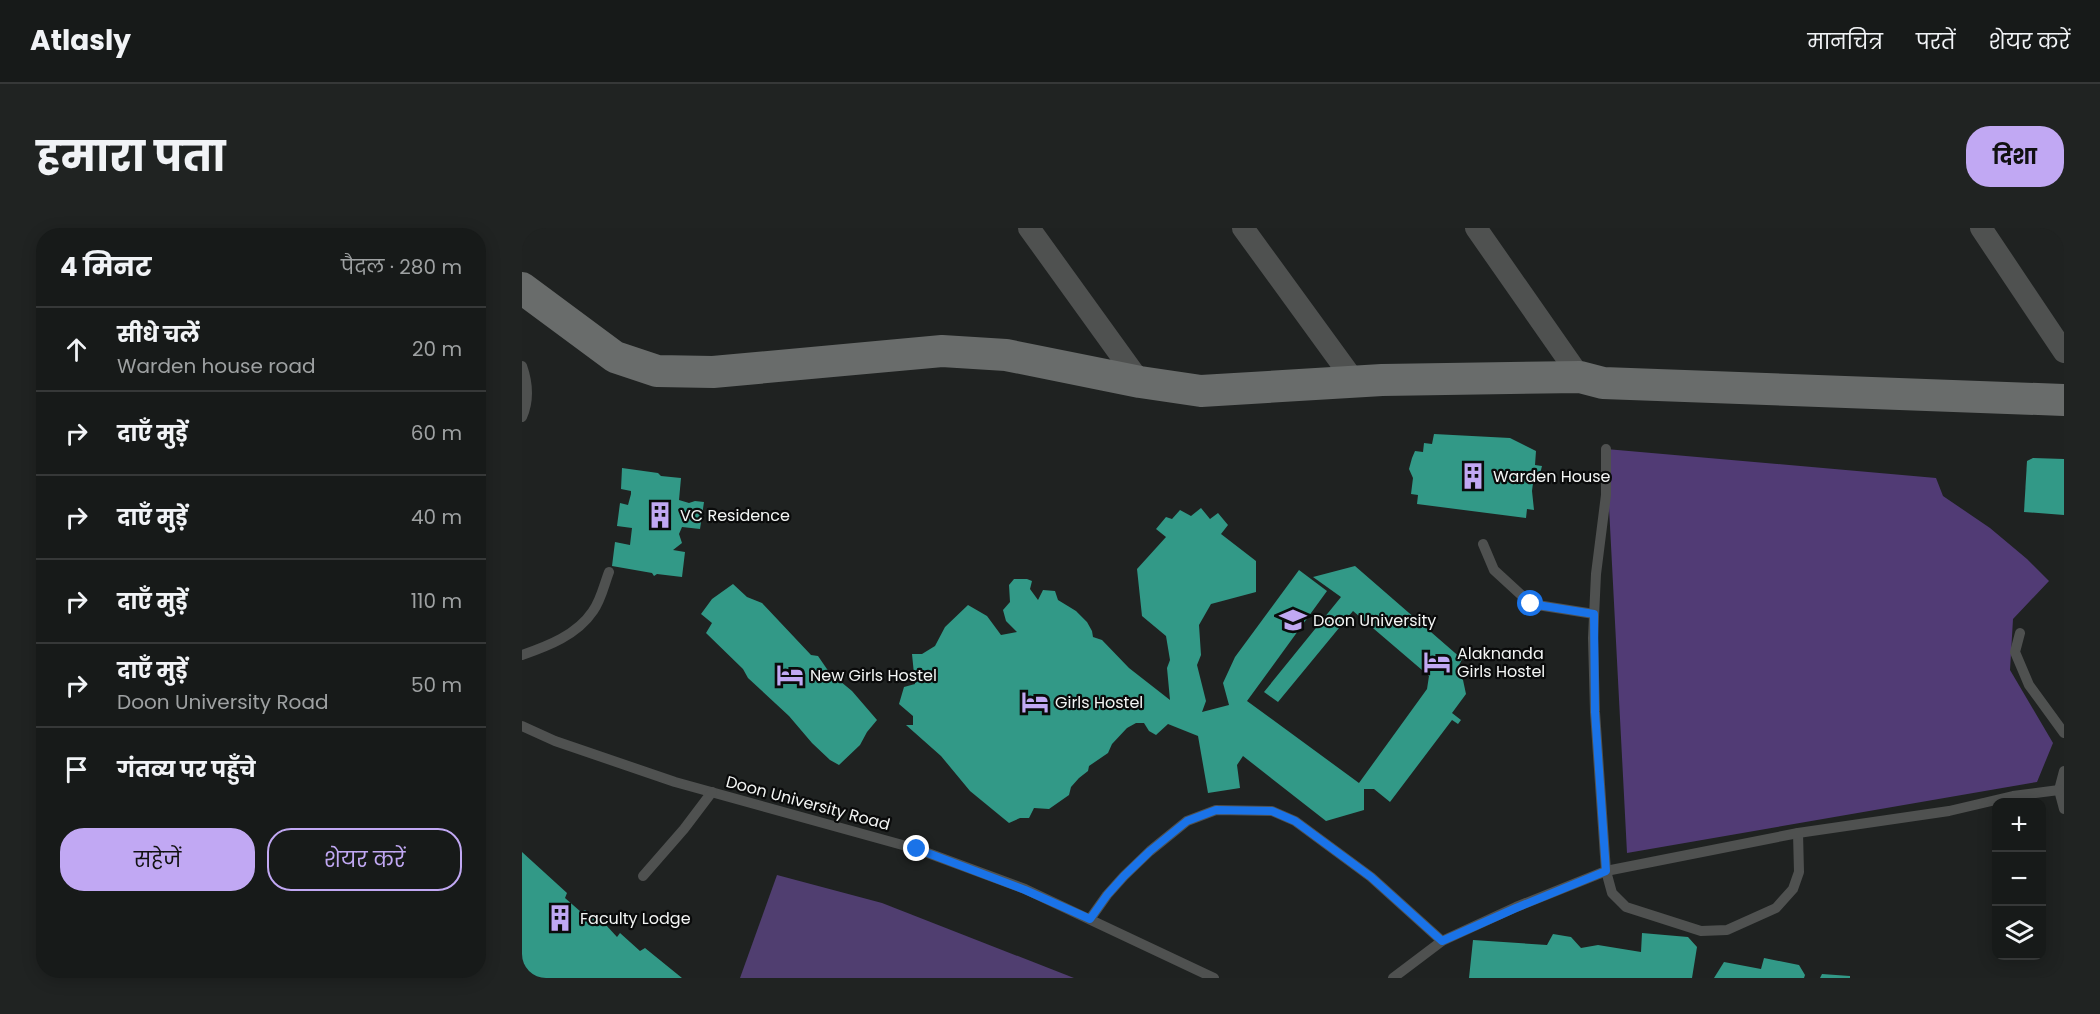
<!DOCTYPE html>
<html lang="hi">
<head>
<meta charset="utf-8">
<style>
  :root { --surface:#171a19; --page:#202322; --text:#f1f3f6; --muted:#9ea1a2; --line:#363838; --accent:#c1a8f3 }
  body { margin:0; font-family:Poppins,"Noto Sans Devanagari",sans-serif; background:var(--page); color:var(--text) }
  .controls { position:absolute; right:18px; bottom:18px; display:grid; overflow:hidden; border-radius:12px; box-shadow:0 3px 15px #0003 }
  .controls button { width:54px; height:54px; display:grid; place-items:center; padding:0; border:0; border-bottom:2px solid var(--line); background:var(--surface); color:var(--text); font:30px sans-serif }
  .stop { position:absolute; width:18px; height:18px; margin:-14px; border:4px solid #1a73e8; border-radius:50%; background:#fff }
  .stop.end { background:#1a73e8; border-color:#fff; box-shadow:0 2px 6px #0008 }
  .list { margin:0; padding:0; list-style:none }
  h2 { display:flex; justify-content:space-between; align-items:center; height:78px; margin:0; padding:0 24px; font-size:26px }
  h2 small { font-size:20px; font-weight:400; color:var(--muted) }
  .list li { display:grid; grid-template-columns:39px 1fr auto; gap:18px; align-items:center; box-sizing:border-box; height:84px; padding:0 24px; border-top:2px solid var(--line) }
  .list b { display:block; font-size:22px; white-space:nowrap }
  .list p { margin:0; font-size:20px; white-space:nowrap; color:var(--muted) }
  .list em { font-size:20px; font-style:normal; color:var(--muted) }
  .actions { display:flex; gap:12px; padding:18px 24px }
  .actions a { flex:1; padding:14px 0; border:2px solid var(--accent); border-radius:24px; text-align:center; font-size:21px; color:var(--accent) }
  .actions .main { background:var(--accent); color:#111 }
  .icon { flex:none; width:33px; height:33px; fill:none; stroke:currentColor; stroke-width:2; stroke-linecap:round; stroke-linejoin:round }
  .map { position:relative; flex:none; width:1542px; height:750px; overflow:hidden; border-radius:24px }
  header { display:flex; align-items:center; gap:36px; box-sizing:border-box; height:84px; padding:0 30px; background:var(--surface); border-bottom:2px solid var(--line) }
  header strong { font-size:28px }
  nav { display:flex; gap:33px; margin-inline-start:auto; font-size:21px }
  .intro { display:flex; align-items:center; justify-content:space-between; box-sizing:border-box; height:144px; padding:0 36px }
  h1 { margin:0; font-size:42px }
  .button { padding:15px 27px; border-radius:24px; background:var(--accent); color:#111; font-size:21px; font-weight:700 }
  main { display:flex; gap:36px; padding:0 36px }
  aside { flex:1; background:var(--surface); border-radius:24px; box-shadow:0 3px 15px #0003 }
  .map>svg:first-child { display:block }
</style>
</head>
<body>
<header>
<strong>Atlasly</strong>
<nav><a>मानचित्र</a><a>परतें</a><a>शेयर करें</a></nav>
</header>
<div class="intro"><h1>हमारा पता</h1><a class="button">दिशा</a></div>
<main>
<aside>
<h2>4 मिनट<small>पैदल · 280 m</small></h2>
<ul class="list">
<li><svg class="icon" aria-label="ahead" viewBox="0 0 24 24"><path d="M12 20V5M6 11l6-6 6 6"/></svg><div><b>सीधे चलें</b><p>Warden house road</p></div><em>20 m</em></li>
<li><svg class="icon" aria-label="right" viewBox="0 0 24 24"><path d="M7 20v-9h11M14 6l5 5-5 5"/></svg><div><b>दाएँ मुड़ें</b></div><em>60 m</em></li>
<li><svg class="icon" aria-label="right" viewBox="0 0 24 24"><path d="M7 20v-9h11M14 6l5 5-5 5"/></svg><div><b>दाएँ मुड़ें</b></div><em>40 m</em></li>
<li><svg class="icon" aria-label="right" viewBox="0 0 24 24"><path d="M7 20v-9h11M14 6l5 5-5 5"/></svg><div><b>दाएँ मुड़ें</b></div><em>110 m</em></li>
<li><svg class="icon" aria-label="right" viewBox="0 0 24 24"><path d="M7 20v-9h11M14 6l5 5-5 5"/></svg><div><b>दाएँ मुड़ें</b><p>Doon University Road</p></div><em>50 m</em></li>
<li><svg class="icon" aria-label="arrive" viewBox="0 0 24 24"><path d="M6 21V4h12l-3 4 3 4H6"/></svg><div><b>गंतव्य पर पहुँचे</b></div></li>
</ul>
<div class="actions"><a class="main">सहेजें</a><a>शेयर करें</a></div>
</aside>
<div class="map">
<svg width="1542" height="750" viewBox="0 0 1542 750">
  <rect width="100%" height="100%" fill="#1f2221"/>
  <path fill="#503e70" d="M 255,647 L 360,675 L 552,750 L 218,750 Z"/>
  <path fill="#513b75" d="M 1084,221 L 1414,250 L 1421,268 L 1468,300 L 1505,331 L 1527,353 L 1491,391 L 1488,442 L 1531,515 L 1515,554 L 1105,625 Z"/>
  <g fill="#329987">
    <path d="M 912,206 L 988,210 L 1014,223 L 1013,237 L 1020,238 L 1018,246 L 1012,247 L 1010,263 L 1012,282 L 1005,281 L 1004,290 L 895,276 L 896,267 L 889,266 L 891,250 L 887,241 L 890,230 L 893,223 L 901,224 L 902,215 L 910,216 Z"/>
    <path d="M 1511,230 L 1542,231 L 1542,287 L 1502,284 L 1505,233 Z"/>
    <path d="M 100,240 L 136,245 L 139,248 L 159,250 L 157,272 L 167,275 L 173,273 L 182,274 L 178,301 L 160,299 L 157,306 L 160,315 L 151,322 L 163,324 L 160,349 L 135,346 L 132,348 L 130,345 L 90,338 L 93,314 L 108,317 L 110,300 L 95,298 L 98,275 L 106,277 L 109,266 L 109,263 L 99,261 Z"/>
    <path d="M 679,280 L 688,291 L 696,285 L 706,297 L 699,306 L 734,333 L 734,364 L 689,376 L 677,397 L 679,427 L 675,437 L 684,473 L 680,484 L 707,477 L 701,455 L 713,429 L 777,342 L 805,363 L 725,473 L 837,555 L 905,461 L 907,448 L 831,383 L 756,474 L 742,464 L 819,369 L 791,349 L 833,338 L 940,431 L 934,444 L 941,452 L 944,466 L 930,485 L 939,492 L 936,496 L 930,492 L 868,574 L 852,561 L 842,561 L 842,582 L 804,593 L 721,528 L 715,537 L 718,560 L 686,565 L 676,508 L 646,496 L 634,507 L 627,503 L 622,495 L 614,495 L 605,500 L 590,516 L 586,525 L 567,538 L 566,543 L 557,550 L 549,559 L 547,567 L 527,581 L 512,580 L 507,590 L 498,590 L 487,595 L 448,563 L 419,528 L 384,497 L 391,497 L 391,488 L 377,476 L 382,459 L 393,456 L 390,426 L 400,426 L 413,418 L 423,399 L 446,377 L 465,388 L 479,407 L 495,404 L 484,393 L 481,382 L 488,374 L 487,357 L 492,351 L 505,351 L 510,353 L 508,361 L 516,372 L 521,362 L 533,363 L 536,372 L 554,383 L 565,394 L 570,403 L 571,409 L 580,412 L 607,440 L 648,472 L 645,440 L 648,432 L 644,408 L 620,388 L 615,341 L 644,309 L 634,301 L 644,289 L 650,291 L 658,282 L 669,288 Z"/>
    <path d="M 211,356 L 225,369 L 240,375 L 289,427 L 296,428 L 307,444 L 330,463 L 355,492 L 345,504 L 338,517 L 317,537 L 308,532 L 290,515 L 267,488 L 226,450 L 221,441 L 184,405 L 190,395 L 179,386 L 190,371 Z"/>
    <path d="M 0,624 L 45,665 L 43,670 L 59,684 L 63,682 L 84,697 L 95,709 L 98,705 L 118,723 L 123,720 L 160,750 L 0,750 Z"/>
    <path d="M 1120,705 L 1166,709 L 1175,719 L 1170,750 L 947,750 L 951,712 L 1025,717 L 1031,706 L 1049,709 L 1059,720 L 1076,717 L 1119,724 Z"/>
    <path d="M 1242,730 L 1277,737 L 1283,747 L 1282,750 L 1192,750 L 1202,734 L 1239,741 Z"/>
    <path d="M 1300,746 L 1328,748 L 1328,750 L 1298,750 Z"/>
  </g>
  <g fill="none" stroke-linecap="round" stroke-linejoin="round">
    <g stroke="#4f5150" stroke-width="10">
      <path d="M 0,138 C 6,155 7,173 0,189"/>
      <path d="M 1084,221 L 1084,267 L 1074,346 L 1071,410 L 1073,484 L 1084,643 L 1090,665 L 1104,679 L 1179,703 L 1205,702 L 1254,680 L 1271,661 L 1277,644 L 1276,605"/>
      <path d="M 961,316 L 972,342 L 1009,376 L 1072,386"/>
      <path d="M 1498,405 L 1493,424 L 1507,457 L 1542,505"/>
      <path d="M 0,427 C 26,418 55,407 71,383 C 79,372 82,357 87,344"/>
      <path d="M 0,498 L 33,513 L 153,554 L 395,621 L 503,661 L 692,750"/>
      <path d="M 1542,543 L 1537,562 L 1542,581"/>
      <path d="M 121,648 L 162,601 L 190,564"/>
      <path d="M 568,691 L 585,667 L 602,648 L 628,623 L 665,593 L 694,582 L 750,583 L 773,593 L 849,649 L 920,713"/>
      <path d="M 871,750 L 920,713 L 994,679 L 1084,643 L 1276,605 L 1427,583 L 1491,568 L 1537,562"/>
    </g>
    <g stroke="#4f5150" stroke-width="22">
      <path d="M 507,0 L 618,154"/>
      <path d="M 721,0 L 833,154"/>
      <path d="M 954,0 L 1058,149"/>
      <path d="M 1459,0 L 1542,124"/>
    </g>
    <path stroke="#696c6b" stroke-width="32" d="M 0,60 L 93,129 L 135,143 L 191,144 L 420,123 L 484,127 L 618,154 L 679,163 L 860,152 L 1058,149 L 1081,155 L 1542,172"/>
  </g>
  <g fill="none" stroke-linecap="round" stroke-linejoin="round">
    <path stroke="#1a73e8" stroke-width="8" d="M 395,621 L 503,662 L 568,691 L 585,667 L 602,648 L 628,623 L 665,593 L 694,582 L 750,583 L 773,593 L 849,649 L 920,713 L 994,680 L 1084,643 L 1073,484 L 1072,386 L 1009,376"/>
  </g>
  <defs>
    <symbol id="building-bare" viewBox="-9 -9 18 18"><path d="M-4-6H4V6H1V3H-1V6H-4ZM-2.5-4.3h1.7v1.8h-1.7ZM.8-4.3h1.7v1.8H.8ZM-2.5-1h1.7V.8h-1.7ZM.8-1h1.7V.8H.8Z" fill="#c1a8f3" stroke="#0a0b0b" stroke-width="2.5" paint-order="stroke"/></symbol>
    <symbol id="university-bare" viewBox="-9 -9 18 18"><path d="M0-5L7-2L0 1L-7-2ZM-4 1L0 2.5L4 1V4Q0 6-4 4Z" fill="#c1a8f3" stroke="#0a0b0b" stroke-width="2.5" paint-order="stroke"/></symbol>
    <symbol id="hotel-bare" viewBox="-9 -9 18 18"><path d="M-6-4.5h1.5V1H6V5H4.5V3h-9V5H-6ZM-4 0a1.8 1.8 0 1 1 3.6 0ZM.5 0V-2.5h3Q6-2.5 6 0Z" fill="#c1a8f3" stroke="#0a0b0b" stroke-width="2.5" paint-order="stroke"/></symbol>
  </defs>
  <g fill-rule="evenodd">
    <use href="#building-bare" x="932" y="229" width="38" height="38"/>
    <use href="#building-bare" x="119" y="268" width="38" height="38"/>
    <use href="#university-bare" x="752" y="373" width="38" height="38"/>
    <use href="#hotel-bare" x="896" y="415" width="38" height="38"/>
    <use href="#hotel-bare" x="249" y="428" width="38" height="38"/>
    <use href="#hotel-bare" x="494" y="455" width="38" height="38"/>
    <use href="#building-bare" x="19" y="671" width="38" height="38"/>
  </g>
  <g text-anchor="middle" dominant-baseline="central" stroke-width="4.5" stroke-linejoin="round" paint-order="stroke">
    <g font-size="16" fill="#f3f5f4" stroke="#0a0b0b" text-anchor="start">
      <text x="971" y="248">Warden House</text>
      <text x="158" y="287">VC Residence</text>
      <text x="791" y="392">Doon University</text>
      <text x="935" y="425">Alaknanda<tspan x="935" dy="18">Girls Hostel</tspan></text>
      <text x="288" y="447">New Girls Hostel</text>
      <text x="533" y="474">Girls Hostel</text>
      <text x="58" y="690">Faculty Lodge</text>
    </g>
    <g font-size="16" fill="#f3f5f4" stroke="#0a0b0b">
      <text transform="translate(286 575) rotate(15)">Doon University Road</text>
    </g>
  </g>
</svg>
<div class="controls">
<button>+</button>
<button>−</button>
<button><svg class="icon" aria-label="layers" viewBox="0 0 24 24"><path d="M12 4l9 5-9 5-9-5zM3 14l9 5 9-5"/></svg></button>
</div>
<div class="stop" style="left:1009px;top:376px"></div>
<div class="stop end" style="left:395px;top:621px"></div>
</div>
</main>
</body>
</html>
